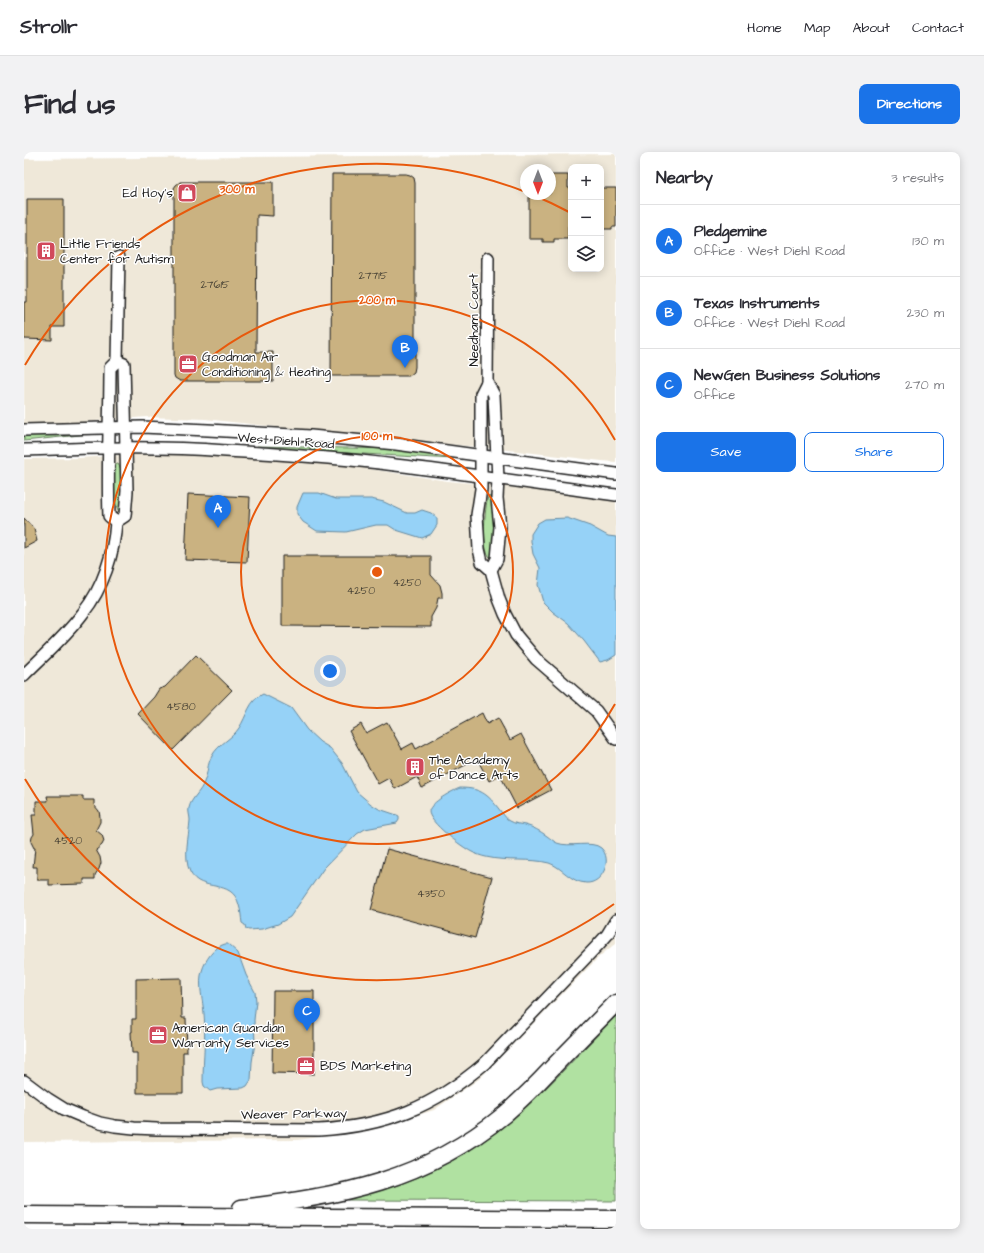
<!DOCTYPE html>
<html lang="en">
<head>
<meta charset="utf-8">
<style>
  :root { --surface:#fff; --page:#f2f2f3; --text:#2b2b33; --muted:#7c7c81; --line:#e1e1e2; --accent:#1a73e8 }
  body { margin:0; font-family:"Architects Daughter",sans-serif; background:var(--page); color:var(--text) }
  .controls { position:absolute; right:12px; top:12px; display:grid; overflow:hidden; border-radius:8px; box-shadow:0 2px 10px #0003 }
  .controls button { width:36px; height:36px; display:grid; place-items:center; padding:0; border:0; border-bottom:1px solid var(--line); background:var(--surface); color:var(--text); font:20px sans-serif }
  .compass { position:absolute; left:496px; top:12px; width:36px; height:36px; border-radius:50%; background:var(--surface); box-shadow:0 2px 10px #0003; rotate:180deg }
  .you { position:absolute; left:306px; top:519px; width:14px; height:14px; margin:-10px; border:3px solid #fff; border-radius:50%; background:#1a73e8; box-shadow:0 0 0 6px #1a73e833 }
  .badge { display:grid; place-items:center; width:26px; height:26px; border-radius:50%; background:var(--accent); color:#fff; font-size:13px; font-weight:700 }
  .pin { position:absolute; translate:-50% -33px; filter:drop-shadow(0 1px 2px #0008) }
  .pin::after { content:''; position:absolute; top:21px; width:14px; height:12px; background:inherit; clip-path:polygon(0 0,100% 0,50% 100%) }
  .list { margin:0; padding:0; list-style:none }
  h2 { display:flex; justify-content:space-between; align-items:center; height:52px; margin:0; padding:0 16px; font-size:17px }
  h2 small { font-size:13px; font-weight:400; color:var(--muted) }
  .list li { display:grid; grid-template-columns:26px 1fr auto; gap:12px; align-items:center; box-sizing:border-box; height:72px; padding:0 16px; border-top:1px solid var(--line) }
  .list b { display:block; font-size:15px; white-space:nowrap }
  .list p { margin:0; font-size:13px; white-space:nowrap; color:var(--muted) }
  .list em { font-size:13px; font-style:normal; color:var(--muted) }
  .actions { display:flex; gap:8px; padding:12px 16px }
  .actions a { flex:1; padding:9px 0; border:1px solid var(--accent); border-radius:8px; text-align:center; font-size:14px; color:var(--accent) }
  .actions .main { background:var(--accent); color:#fff }
  .icon { flex:none; width:22px; height:22px; fill:none; stroke:currentColor; stroke-width:2; stroke-linecap:round; stroke-linejoin:round }
  .map { position:relative; flex:none; width:592px; height:1077px; overflow:hidden; border-radius:8px }
  header { display:flex; align-items:center; gap:24px; box-sizing:border-box; height:56px; padding:0 20px; background:var(--surface); border-bottom:1px solid var(--line) }
  header strong { font-size:19px }
  nav { display:flex; gap:22px; margin-inline-start:auto; font-size:14px }
  .intro { display:flex; align-items:center; justify-content:space-between; box-sizing:border-box; height:96px; padding:0 24px }
  h1 { margin:0; font-size:28px }
  .button { padding:10px 18px; border-radius:8px; background:var(--accent); color:#fff; font-size:14px; font-weight:700 }
  main { display:flex; gap:24px; padding:0 24px }
  aside { flex:1; background:var(--surface); border-radius:8px; box-shadow:0 2px 10px #0003 }
  .map>svg:first-child { display:block }
</style>
</head>
<body>
<header>
<strong>Strollr</strong>
<nav><a>Home</a><a>Map</a><a>About</a><a>Contact</a></nav>
</header>
<div class="intro"><h1>Find us</h1><a class="button">Directions</a></div>
<main>
<div class="map">
<svg width="592" height="1077" viewBox="0 0 592 1077">
  <rect width="100%" height="100%" fill="#fff"/>
  <filter id="ink" filterUnits="userSpaceOnUse"><feTurbulence type="fractalNoise" baseFrequency=".025" numOctaves="2"/><feDisplacementMap in="SourceGraphic" scale="8" xChannelSelector="R" yChannelSelector="G"/><feConvolveMatrix kernelMatrix="1 2 1 2 8 2 1 2 1" color-interpolation-filters="sRGB"/></filter>
  <g filter="url(#ink)">
    <g fill="#efe8d9" fill-rule="evenodd">
      <path d="M 592,2 L 592,310 L 578,309 L 493,299 L 280,278 L 181,267 L 123,265 L 58,270 L 0,272 L 0,7 ZM 547,15 L 577,15 L 577,117 L 547,117 ZM 502,18 L 526,18 L 526,42 L 502,42 Z"/>
      <path d="M 127,301 L 203,304 L 300,310 L 424,329 L 502,336 L 592,347 L 592,791 L 576,804 L 537,843 L 455,927 L 410,958 L 343,979 L 273,988 L 0,990 L 0,307 L 55,306 Z"/>
    </g>
    <g fill="#b0e1a1" stroke="#667e5e">
      <path d="M 65,281 L 65,282 L 0,289 L 0,282 Z"/>
      <path d="M 233,294 L 371,297 L 429,305 L 429,307 L 233,296 Z"/>
      <path d="M 92,312 L 94,312 C 102,321 97,349 96,362 L 95,361 C 89,346 86,328 92,312 Z"/>
      <path d="M 467,344 L 468,346 L 471,368 L 469,403 L 466,405 C 457,396 461,361 463,348 L 464,345 Z"/>
      <path d="M 592,864 L 592,1049 L 323,1048 L 323,1046 C 377,1036 428,1014 472,980 C 516,947 553,903 592,864 Z"/>
    </g>
    <g fill="#96d2f7" stroke="#65899f">
      <path d="M 279,341 L 295,341 L 312,347 L 347,347 L 360,350 L 383,361 L 391,361 L 398,358 L 407,361 L 413,366 L 413,373 L 407,382 L 398,386 L 372,378 L 364,373 L 352,373 L 322,380 L 293,379 L 279,370 L 273,362 L 273,355 Z"/>
      <path d="M 543,366 L 566,374 L 584,384 L 592,385 L 592,503 L 584,508 L 576,510 L 560,489 L 544,471 L 529,460 L 519,450 L 514,433 L 516,416 L 509,402 L 507,390 L 507,382 L 514,371 L 521,367 Z"/>
      <path d="M 239,542 L 267,556 L 283,578 L 296,590 L 306,596 L 318,611 L 333,640 L 347,652 L 355,657 L 373,663 L 375,664 L 375,668 L 373,671 L 341,677 L 333,682 L 300,716 L 266,765 L 254,772 L 238,777 L 225,778 L 222,777 L 221,773 L 218,771 C 217,765 217,759 215,753 C 208,725 177,742 166,720 C 159,705 165,684 166,668 C 166,664 164,660 165,656 C 167,646 177,640 180,630 C 184,622 183,612 188,604 C 194,592 208,587 215,576 C 223,564 225,548 239,542 Z"/>
      <path d="M 436,636 C 459,636 465,644 478,661 C 481,664 483,668 486,669 C 491,672 496,672 501,673 C 509,675 516,679 523,684 C 526,686 529,689 533,691 C 545,696 568,688 577,696 C 589,707 579,732 562,731 C 546,730 538,715 525,711 C 506,706 483,710 462,705 C 457,704 452,702 448,700 C 438,695 404,670 405,659 C 407,650 428,639 436,636 Z"/>
      <path d="M 201,792 L 204,792 L 214,801 L 222,823 L 231,840 L 232,849 L 230,868 L 231,891 L 228,910 L 227,928 L 223,934 L 219,936 L 193,937 L 186,939 L 180,934 L 179,930 C 179,907 182,884 180,862 C 179,849 174,832 178,819 C 181,808 190,795 201,792 Z"/>
    </g>
    <g fill="#cab281" stroke="#1c1c1c">
      <path d="M 308,22 L 382,22 L 386,23 L 390,26 L 391,31 L 391,215 L 390,220 L 385,224 L 307,224 Z"/>
      <path d="M 526,23 L 544,23 L 544,36 L 547,36 L 547,74 L 544,74 L 544,87 L 530,87 L 530,90 L 519,90 L 519,87 L 505,87 L 505,42 L 526,42 Z"/>
      <path d="M 156,30 L 249,30 L 249,64 L 233,63 L 232,200 L 249,200 L 249,229 L 156,229 L 151,226 L 150,223 L 150,36 L 152,33 Z"/>
      <path d="M 577,36 L 592,36 L 592,75 L 588,75 L 588,77 L 577,77 Z"/>
      <path d="M 3,47 L 40,47 L 40,175 L 28,175 L 28,188 L 0,187 L 0,150 L 3,150 Z"/>
      <path d="M 164,342 L 226,345 L 223,410 L 161,408 Z"/>
      <path d="M 0,366 L 10,377 L 13,389 L 0,396 Z"/>
      <path d="M 258,404 L 407,404 L 407,423 L 416,433 L 418,441 L 418,446 L 414,446 L 412,456 L 407,465 L 407,475 L 258,474 Z"/>
      <path d="M 172,503 L 208,538 L 149,598 L 114,562 L 130,545 L 135,537 L 141,535 Z"/>
      <path d="M 458,561 L 463,572 L 474,566 L 486,588 L 497,582 L 527,638 L 493,656 L 476,623 L 465,629 L 453,607 L 398,636 L 393,625 L 371,637 L 365,626 L 354,632 L 325,579 L 337,572 L 342,581 L 363,570 L 378,597 L 389,591 L 392,597 Z"/>
      <path d="M 23,644 L 59,644 L 59,648 L 70,648 L 70,653 L 75,659 L 76,665 L 76,670 L 72,678 L 78,683 L 80,689 L 78,693 L 72,698 L 76,705 L 77,711 L 75,717 L 71,723 L 71,727 L 60,727 L 60,732 L 25,733 L 25,728 L 13,728 L 13,715 L 9,715 L 11,696 L 10,696 L 7,690 L 8,685 L 10,682 L 8,663 L 12,663 L 12,649 L 24,649 Z"/>
      <path d="M 363,697 L 468,725 L 451,786 L 347,758 Z"/>
      <path d="M 157,826 L 158,866 L 162,866 L 163,900 L 159,900 L 159,941 L 113,941 L 113,901 L 108,901 L 107,880 L 108,880 L 108,867 L 112,867 L 112,827 Z"/>
      <path d="M 249,839 L 290,839 L 290,922 L 248,921 Z"/>
    </g>
    <g fill="none" stroke-linecap="round" stroke-linejoin="round">
      <defs>
        <g id="minor">
          <path d="M 464,106 L 463,230 L 470,243 L 474,327 L 473,346 L 476,375 L 473,407 L 467,418"/>
          <path d="M 463,230 L 457,242 L 457,337 L 453,363 L 455,397 L 458,410 L 467,418 L 475,447 L 481,462 L 492,483 L 512,507 L 572,559 L 592,587"/>
          <path d="M 0,278 L 118,275 L 184,278 L 287,284 L 372,292 L 592,322"/>
          <path d="M 0,298 C 67,296 135,294 202,299 C 258,302 315,306 371,313 C 445,322 518,333 592,343"/>
          <path d="M 92,370 L 85,364 C 83,315 86,265 86,216 L 93,209 L 95,105"/>
          <path d="M 92,370 L 101,364 L 103,339 L 100,212 L 93,209"/>
          <path d="M 0,523 C 20,503 42,484 59,461 C 79,436 90,402 92,370"/>
          <path d="M 0,929 L 24,947 L 40,957 L 59,965 L 76,971 L 91,974 L 110,976 L 133,977 L 295,978 C 362,974 410,955 461,911 L 573,794 L 583,783 L 592,768"/>
        </g>
        <g id="highway">
          <path d="M 217,1056 C 317,1044 400,1029 481,962 C 497,948 513,932 528,916 C 549,894 571,872 592,851"/>
          <path d="M 0,1063 L 592,1067"/>
        </g>
      </defs>
      <use href="#minor" stroke="#1c1c1c" stroke-width="14"/>
      <use href="#highway" stroke="#1c1c1c" stroke-width="19"/>
      <use href="#minor" stroke="#fff" stroke-width="11"/>
      <use href="#highway" stroke="#fff" stroke-width="16"/>
    </g>
  </g>
  <g fill="none" stroke="#e8590c" stroke-width="2">
    <circle cx="353" cy="420" r="136"/>
    <path d="M591 552A272 272 0 1 1 591 288"/>
    <path d="M590 752A408 408 0 0 1 1 627M1 213A408 408 0 0 1 499 39M509 43A408 408 0 0 1 545 60"/>
  </g>
  <defs>
    <symbol id="shop-square" viewBox="-11 -11 22 22"><rect x="-9" y="-9" width="18" height="18" rx="4" fill="#d1495b" stroke="#fff"/><path d="M-5-2.5h2.3a2.7 3.5 0 0 1 5.4 0H5L5.5 6h-11ZM-1.5-2.5h3a1.5 2.3 0 0 0-3 0Z" fill="#fff"/></symbol>
    <symbol id="building-square" viewBox="-11 -11 22 22"><rect x="-9" y="-9" width="18" height="18" rx="4" fill="#d1495b" stroke="#fff"/><path d="M-4-6H4V6H1V3H-1V6H-4ZM-2.5-4.3h1.7v1.8h-1.7ZM.8-4.3h1.7v1.8H.8ZM-2.5-1h1.7V.8h-1.7ZM.8-1h1.7V.8H.8Z" fill="#fff"/></symbol>
    <symbol id="office-square" viewBox="-11 -11 22 22"><rect x="-9" y="-9" width="18" height="18" rx="4" fill="#d1495b" stroke="#fff"/><path d="M-6-3h4V-5.5h4V-3h4V5H-6ZM-1-4.5V-3h2v-1.5ZM-6 0V1H6V0Z" fill="#fff"/></symbol>
  </defs>
  <g fill-rule="evenodd">
    <use href="#shop-square" x="152" y="30" width="22" height="22"/>
    <use href="#building-square" x="11" y="88" width="22" height="22"/>
    <use href="#office-square" x="153" y="201" width="22" height="22"/>
    <use href="#building-square" x="380" y="604" width="22" height="22"/>
    <use href="#office-square" x="123" y="872" width="22" height="22"/>
    <use href="#office-square" x="271" y="903" width="22" height="22"/>
  </g>
  <g text-anchor="middle" dominant-baseline="central" stroke-width="3" stroke-linejoin="round" paint-order="stroke">
    <g font-size="11" fill="#484235">
      <text x="349" y="123">27715</text>
      <text x="191" y="132">27615</text>
      <text x="383" y="430">4250</text>
      <text x="337" y="438">4250</text>
      <text x="157" y="554">4580</text>
      <text x="44" y="688">4520</text>
      <text x="407" y="741">4350</text>
    </g>
    <g font-size="13" fill="#1c1c1c" stroke="#fff" text-anchor="start">
      <text x="149" y="41" text-anchor="end">Ed Hoy's</text>
      <text x="36" y="92">Little Friends<tspan x="36" dy="15">Center for Autism</tspan></text>
      <text x="178" y="205">Goodman Air<tspan x="178" dy="15">Conditioning &amp; Heating</tspan></text>
      <text x="405" y="608">The Academy<tspan x="405" dy="15">of Dance Arts</tspan></text>
      <text x="148" y="876">American Guardian<tspan x="148" dy="15">Warranty Services</tspan></text>
      <text x="296" y="914">BDS Marketing</text>
    </g>
    <g font-size="13" fill="#1c1c1c" stroke="#fff">
      <text transform="translate(450 168) rotate(-90)">Needham Court</text>
      <text transform="translate(262 289) rotate(4)">West Diehl Road</text>
      <text transform="translate(270 962) rotate(-1)">Weaver Parkway</text>
    </g>
  </g>
  <circle cx="353" cy="420" r="6" fill="#e8590c" stroke="#fff" stroke-width="2"/>
  <g font-size="12" text-anchor="middle" font-weight="bold" fill="#e8590c" stroke="#fff" stroke-width="3" stroke-linejoin="round" paint-order="stroke">
    <text x="213" y="41">300 m</text>
    <text x="353" y="152">200 m</text>
    <text x="353" y="288">100 m</text>
  </g>
</svg>
<div class="controls">
<button>+</button>
<button>−</button>
<button><svg class="icon" aria-label="layers" viewBox="0 0 24 24"><path d="M12 4l9 5-9 5-9-5zM3 14l9 5 9-5"/></svg></button>
</div>
<svg class="compass" viewBox="-18 -18 36 36"><path d="M0-13l5 13h-10z" fill="#e53935"/><path d="M0 13l5-13h-10z" fill="#7c7c81"/></svg>
<div class="you"></div>
<div class="pin badge" style="left:194px;top:376px">A</div>
<div class="pin badge" style="left:381px;top:216px">B</div>
<div class="pin badge" style="left:283px;top:879px">C</div>
</div>
<aside>
<h2>Nearby<small>3 results</small></h2>
<ul class="list">
<li><span class="badge">A</span><div><b>Pledgemine</b><p>Office · West Diehl Road</p></div><em>130 m</em></li>
<li><span class="badge">B</span><div><b>Texas Instruments</b><p>Office · West Diehl Road</p></div><em>230 m</em></li>
<li><span class="badge">C</span><div><b>NewGen Business Solutions</b><p>Office</p></div><em>270 m</em></li>
</ul>
<div class="actions"><a class="main">Save</a><a>Share</a></div>
</aside>
</main>
</body>
</html>
